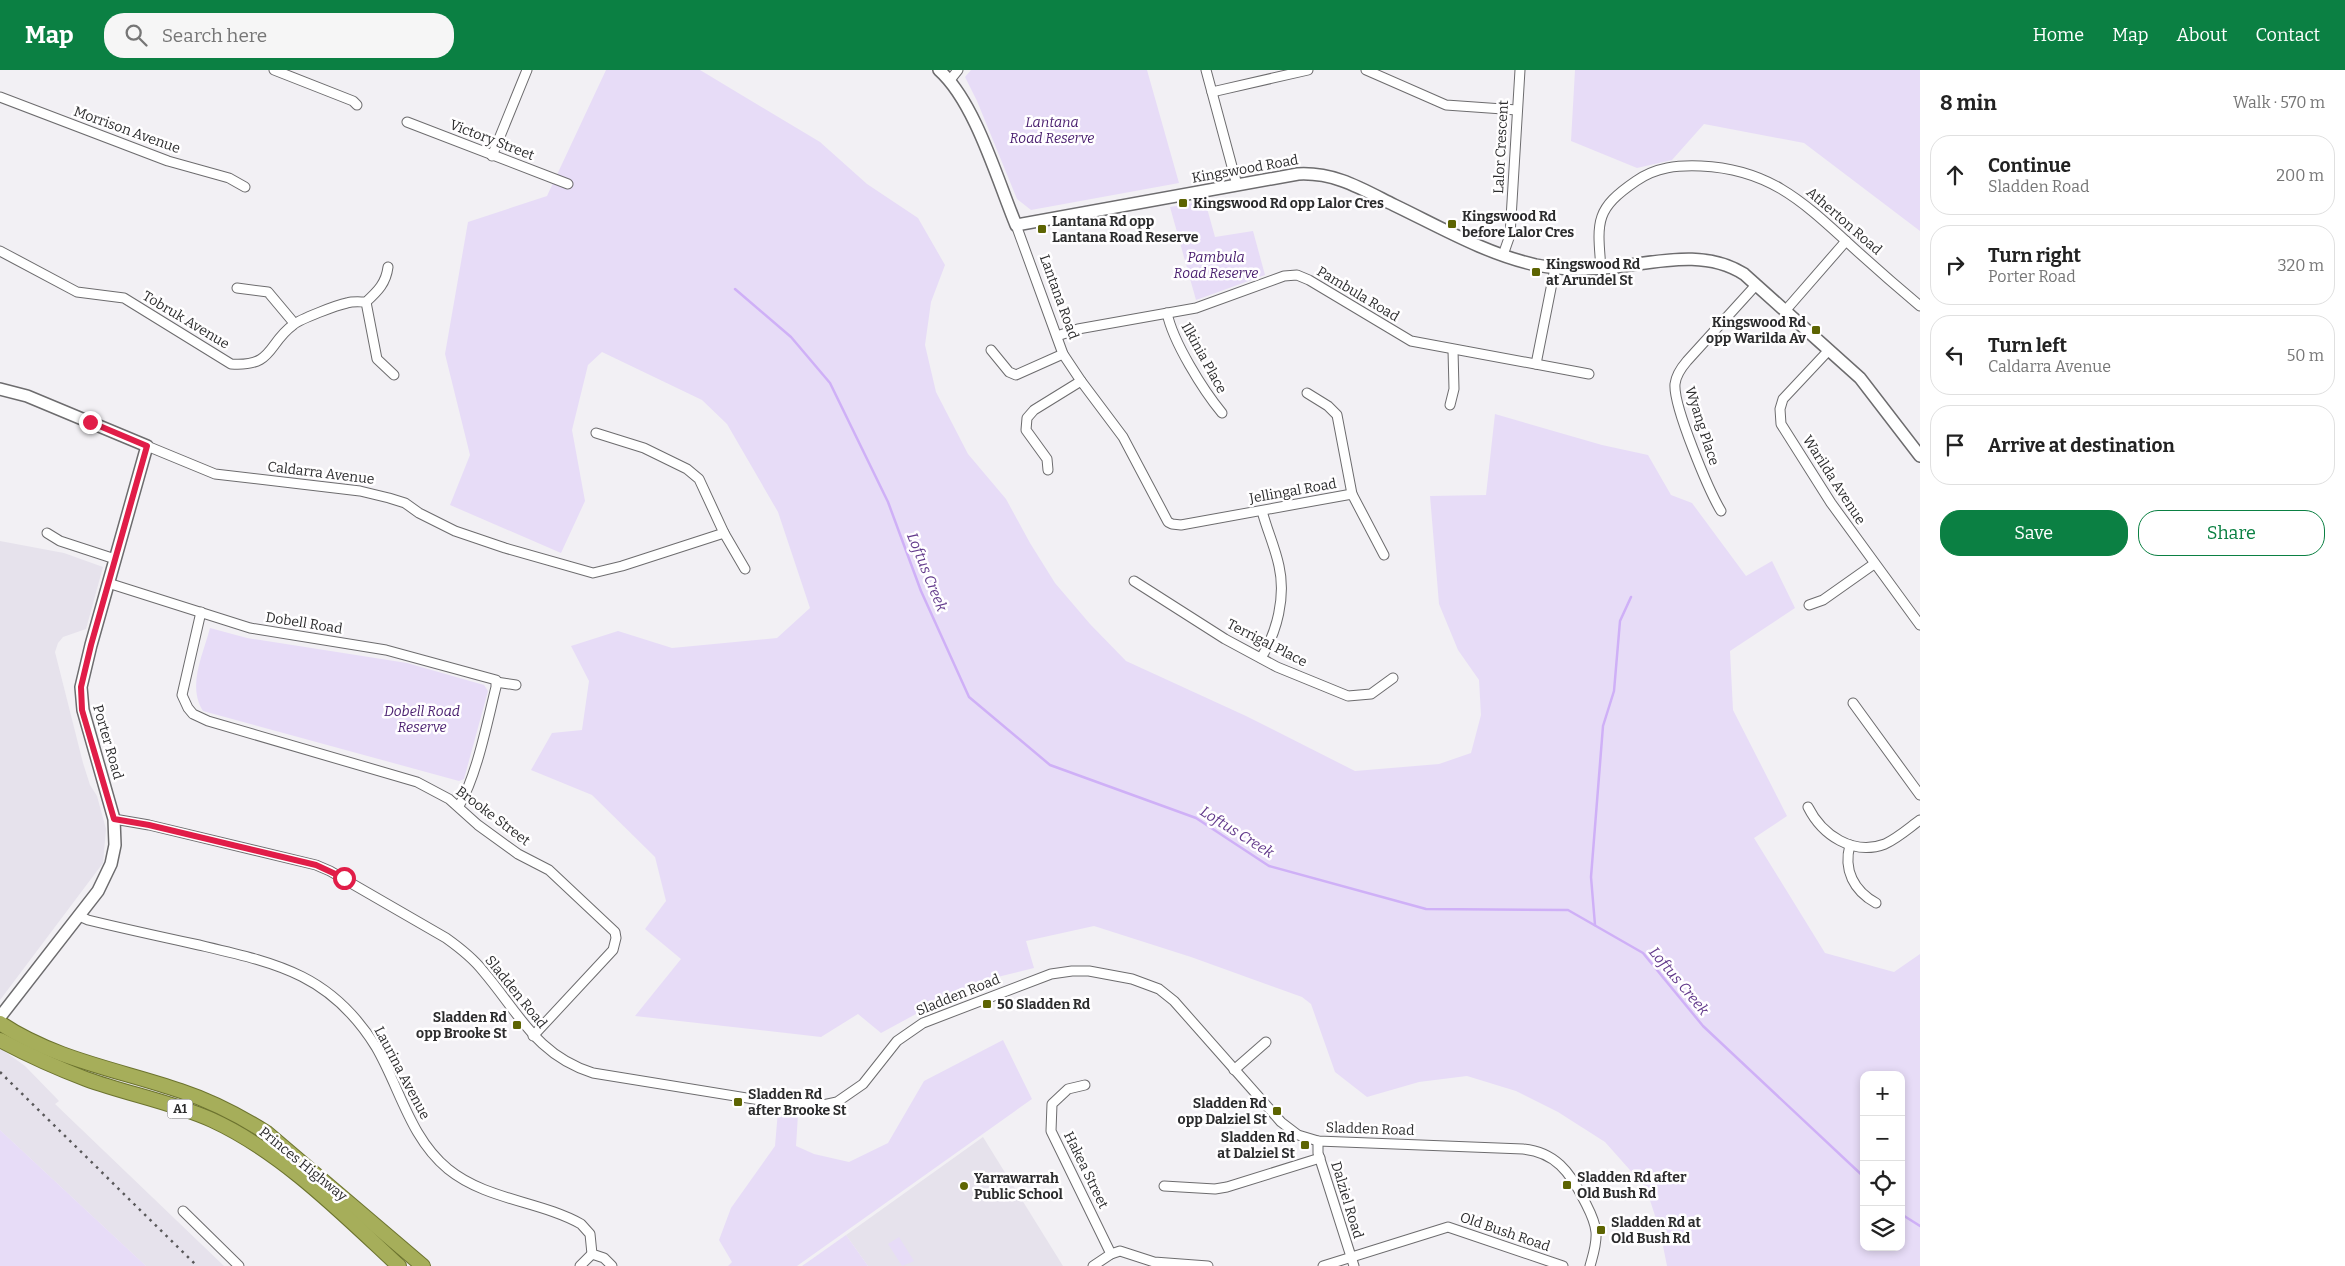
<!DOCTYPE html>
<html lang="en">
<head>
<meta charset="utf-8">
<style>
  :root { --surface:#fff; --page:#f6f6f6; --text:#222; --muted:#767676; --line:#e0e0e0; --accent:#0b8043 }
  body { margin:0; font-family:Bitter,serif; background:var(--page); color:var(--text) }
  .controls { position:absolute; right:15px; bottom:15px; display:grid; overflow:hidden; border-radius:10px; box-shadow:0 2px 8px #0003 }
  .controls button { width:45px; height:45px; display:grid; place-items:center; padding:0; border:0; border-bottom:1px solid var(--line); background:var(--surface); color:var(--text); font:25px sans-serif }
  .stop { position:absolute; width:15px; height:15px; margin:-11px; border:4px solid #e11d48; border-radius:50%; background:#fff }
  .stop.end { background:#e11d48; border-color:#fff; box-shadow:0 1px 5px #0008 }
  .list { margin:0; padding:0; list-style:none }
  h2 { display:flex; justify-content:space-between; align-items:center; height:65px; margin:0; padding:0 20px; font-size:21px }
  h2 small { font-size:16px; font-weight:400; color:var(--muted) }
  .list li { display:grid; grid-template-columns:32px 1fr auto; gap:15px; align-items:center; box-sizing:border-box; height:80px; margin:0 10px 10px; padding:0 10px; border:1px solid var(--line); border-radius:20px }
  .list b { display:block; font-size:19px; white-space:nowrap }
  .list p { margin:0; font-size:16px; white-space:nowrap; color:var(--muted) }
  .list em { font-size:16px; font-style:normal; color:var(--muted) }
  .actions { display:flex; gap:10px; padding:15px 20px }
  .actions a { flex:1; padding:11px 0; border:1px solid var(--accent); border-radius:20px; text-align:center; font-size:18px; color:var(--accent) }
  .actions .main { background:var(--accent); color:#fff }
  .icon { flex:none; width:28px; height:28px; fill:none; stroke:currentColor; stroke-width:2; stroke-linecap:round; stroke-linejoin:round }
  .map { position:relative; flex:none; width:1920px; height:1196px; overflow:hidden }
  header { display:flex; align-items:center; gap:30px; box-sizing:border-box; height:70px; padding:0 25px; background:var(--accent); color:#fff }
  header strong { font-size:24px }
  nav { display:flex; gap:28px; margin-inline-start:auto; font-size:18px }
  .search { width:350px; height:45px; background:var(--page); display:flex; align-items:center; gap:12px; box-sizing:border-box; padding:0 18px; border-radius:20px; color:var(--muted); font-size:19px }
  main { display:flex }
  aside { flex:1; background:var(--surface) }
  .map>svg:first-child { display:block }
</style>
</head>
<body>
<header>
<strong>Map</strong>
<div class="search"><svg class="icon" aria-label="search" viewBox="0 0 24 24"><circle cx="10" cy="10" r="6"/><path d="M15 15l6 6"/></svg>Search here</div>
<nav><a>Home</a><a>Map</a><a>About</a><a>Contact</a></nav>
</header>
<main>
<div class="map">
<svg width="1920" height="1196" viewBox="0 0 1920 1196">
  <rect width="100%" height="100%" fill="#f2f0f4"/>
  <g fill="#e6e2ec">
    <path d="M 0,471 L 64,483 L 103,497 L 86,559 L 63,567 L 58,573 L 55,582 L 83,693 L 90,715 L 97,726 L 106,759 L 103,793 L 0,930 Z"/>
    <path d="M 0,978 L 25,996 L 59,1031 L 55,1034 L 224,1196 L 146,1196 L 0,1060 Z"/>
    <path d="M 983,1067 L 1063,1196 L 868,1196 L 846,1165 Z"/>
  </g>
  <g fill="#e7dcf7" fill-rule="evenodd">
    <path d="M 606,0 L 700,0 L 820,72 L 867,114 L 918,148 L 945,195 L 931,232 L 925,275 L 936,322 L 968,384 L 1006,429 L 1030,473 L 1055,513 L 1090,554 L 1126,591 L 1246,646 L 1355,701 L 1439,694 L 1471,683 L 1481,645 L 1479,610 L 1458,580 L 1439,534 L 1430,426 L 1486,425 L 1495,344 L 1602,375 L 1648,385 L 1671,425 L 1692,433 L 1746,506 L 1772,491 L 1795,538 L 1730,581 L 1733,640 L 1787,746 L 1754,768 L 1825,883 L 1894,902 L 1920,884 L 1920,1196 L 1667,1196 L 1660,1161 L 1646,1118 L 1605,1072 L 1558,1042 L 1516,1021 L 1467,1006 L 1419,1012 L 1367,1027 L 1335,1002 L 1311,934 L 1302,927 L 1191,887 L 1094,856 L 1026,871 L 1034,898 L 973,913 L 881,963 L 858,944 L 821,967 L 635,946 L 681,889 L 645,859 L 666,831 L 655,787 L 592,725 L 531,700 L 552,663 L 582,660 L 589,611 L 571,576 L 618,561 L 672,578 L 777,568 L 810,538 L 778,442 L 727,354 L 702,330 L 602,282 L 588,295 L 572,360 L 585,431 L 561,483 L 450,435 L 470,385 L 445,284 L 468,152 L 547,126 ZM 1864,1005 L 1901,1005 L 1901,1177 L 1864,1177 Z"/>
    <path d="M 971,0 L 1147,0 L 1179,113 L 1031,140 L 1017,129 L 977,31 L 965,7 Z"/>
    <path d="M 1575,0 L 1920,0 L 1920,161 L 1804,73 L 1704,54 L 1672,90 L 1637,98 L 1571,71 Z"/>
    <path d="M 1205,131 L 1215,167 L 1253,161 L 1265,205 L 1196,230 L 1170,137 Z"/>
    <path d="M 210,558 L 247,568 L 407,593 L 484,615 L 488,621 L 464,709 L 459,711 L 203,641 C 187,616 203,585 210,558 Z"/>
    <path d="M 1003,970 L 1032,1029 L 797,1196 L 728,1196 L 732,1192 L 719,1170 L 731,1138 L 775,1076 L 778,1041 L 798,1045 L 796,1076 L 814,1084 L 849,1092 L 888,1073 L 924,1011 Z"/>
    <path d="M 0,1060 L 146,1196 L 0,1196 Z"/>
    <path d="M 846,1165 L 868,1196 L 802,1196 Z"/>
    <path d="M 899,1167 L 914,1191 L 902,1196 L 888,1174 Z"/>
  </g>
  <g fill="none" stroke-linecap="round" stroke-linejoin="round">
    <g stroke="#cfb0f7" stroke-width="2.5">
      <path d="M 735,219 L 791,267 L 830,313 L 888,432 L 921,521 L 969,627 L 1050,695 L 1196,748 L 1269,796 L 1426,839 L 1568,840 L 1643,883 L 1703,956 L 1864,1107"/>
      <path d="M 1595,855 L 1591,807 L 1603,656 L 1614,621 L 1620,551 L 1631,527"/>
      <path d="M 1901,1144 L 1920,1156"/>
    </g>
    <defs>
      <g id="minor">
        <path d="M 274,0 L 353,31 L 357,35"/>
        <path d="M 1206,0 L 1237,115"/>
        <path d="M 1366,0 L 1446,35 L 1517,40"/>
        <path d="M 950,10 L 958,0"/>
        <path d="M 1212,22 L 1308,0"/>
        <path d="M 0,27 L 168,91 L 229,108 L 245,117"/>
        <path d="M 407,52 L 568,114"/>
        <path d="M 492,86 L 527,0"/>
        <path d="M 1016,155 L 1063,284 L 1081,311 L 1123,367 L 1168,452 L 1172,454 L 1181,455 L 1352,424 L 1384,485"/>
        <path d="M 0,181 L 77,222 L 124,228 L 231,294 C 274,297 267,274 293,255 C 300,249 337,235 347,233 C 353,231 360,232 366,232 C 378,221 386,213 388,197"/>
        <path d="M 1503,185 L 1510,165 L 1520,0"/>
        <path d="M 1601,198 C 1597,151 1595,139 1636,111 C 1656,97 1678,95 1701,96 C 1767,99 1800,129 1846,171 C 1870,193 1895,215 1920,236"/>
        <path d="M 237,218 L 268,222 L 294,253"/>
        <path d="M 366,232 L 377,289 L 394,305"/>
        <path d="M 1785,241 L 1846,171"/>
        <path d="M 1167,243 C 1173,272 1203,320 1222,343"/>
        <path d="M 1057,266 L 1078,259 L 1196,238 L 1284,206 L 1297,205 L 1309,210 L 1411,271 L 1589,304"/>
        <path d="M 991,280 L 1009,302 L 1016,305 L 1063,284"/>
        <path d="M 1829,280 L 1783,329 L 1780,339 L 1781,354 L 1831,433 L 1920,555"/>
        <path d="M 1536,294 L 1555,198"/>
        <path d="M 1307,323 L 1328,336 L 1337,345 L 1352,424"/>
        <path d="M 1450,335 L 1454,319 L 1453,280"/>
        <path d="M 596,363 L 644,378 L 687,399 L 699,409 L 724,463 L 745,499"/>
        <path d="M 147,376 L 215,404 L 360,421 L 389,428 L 405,433 L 419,443 L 455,461 L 505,478 L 593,503 L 622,496 L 724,463"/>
        <path d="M 1048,400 L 1047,389 L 1026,360 L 1027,348 L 1034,340 L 1081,311"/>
        <path d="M 1721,441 C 1709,421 1673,336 1675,314 C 1676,305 1681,298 1687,291 L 1756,215"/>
        <path d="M 47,463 L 60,471 L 115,489"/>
        <path d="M 1134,511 L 1225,569 L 1277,597 L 1348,626 L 1371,624 L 1393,608"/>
        <path d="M 108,513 L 250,558 L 386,580 L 496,610 L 496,617 C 487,653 477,705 459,736"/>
        <path d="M 1809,535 L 1823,530 L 1874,494"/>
        <path d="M 201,542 L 182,625 L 188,638 L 193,644 L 208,651 L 417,712 L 449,729 L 478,755 L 518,784 L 549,800 L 615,862 L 616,868 L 613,880 L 533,966"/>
        <path d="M 1261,588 C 1277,562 1286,527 1279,496 C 1275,477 1267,460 1262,441"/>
        <path d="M 496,612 L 516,615"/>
        <path d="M 1853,633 L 1920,725"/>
        <path d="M 1808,737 C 1822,765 1853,786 1885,774 C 1898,768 1909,758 1920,750"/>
        <path d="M 114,749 L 149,755 L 316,795 L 330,801 L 446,868 C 460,878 473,888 483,901 C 519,943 536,985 593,1003 L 790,1035 L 823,1035 L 837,1032 L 863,1014 L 897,971 L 923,953 L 1051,904 L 1072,901 L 1089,901 L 1132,909 L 1159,919 L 1174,931 L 1281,1052 L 1298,1065 L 1318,1071 L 1523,1079 C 1555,1082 1570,1102 1584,1130 C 1589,1140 1595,1150 1596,1162 C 1597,1174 1593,1185 1590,1196"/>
        <path d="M 1850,775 C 1843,800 1854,821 1876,833"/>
        <path d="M 79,846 L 88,850 C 125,859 162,867 199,875 C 276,893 331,904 376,977 C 400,1018 410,1068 448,1099 C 486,1130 540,1131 581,1154 L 590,1164 L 592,1184 L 604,1188 L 612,1196"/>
        <path d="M 1234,1000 L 1266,972"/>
        <path d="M 1085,1015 L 1068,1019 L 1052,1034 L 1051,1061 L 1111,1184"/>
        <path d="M 1318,1071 L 1318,1083 L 1354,1196"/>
        <path d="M 1164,1116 L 1215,1119 L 1227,1117 L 1320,1088"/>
        <path d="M 183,1141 L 239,1196"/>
        <path d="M 580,1196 L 592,1184"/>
        <path d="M 1093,1196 L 1111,1184 L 1120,1181 L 1154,1192 L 1208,1196"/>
        <path d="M 1323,1196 L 1448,1157 L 1563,1196"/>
      </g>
      <g id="tertiary">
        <path d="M 939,0 C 975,32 997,109 1016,155 L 1298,104 C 1335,102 1362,119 1394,135 C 1440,157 1486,184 1536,195 C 1562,200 1589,200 1615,197 C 1658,192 1705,179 1744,204 L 1860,308 L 1920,386"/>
        <path d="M 0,319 L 27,326 L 147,376 L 91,575 L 81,617 L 83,640 L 114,749 L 115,775 L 111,794 L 98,821 L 0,947"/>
      </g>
      <g id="trunk">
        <path d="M 0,953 C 55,990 120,1000 181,1021 C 211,1031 240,1046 267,1063 L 423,1196"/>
        <path d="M 0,970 C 28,985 57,998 86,1009 C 127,1024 172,1032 212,1050 C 282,1082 343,1144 399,1196"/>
      </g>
    </defs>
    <use href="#minor" stroke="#6d6c6e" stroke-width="11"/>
    <use href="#tertiary" stroke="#6d6c6e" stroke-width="14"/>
    <use href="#trunk" stroke="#6c732f" stroke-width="16"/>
    <use href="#minor" stroke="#fff" stroke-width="9"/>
    <use href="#tertiary" stroke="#fff" stroke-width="11"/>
    <use href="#trunk" stroke="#a6ae5a" stroke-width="14"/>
    <path stroke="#59585a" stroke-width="2.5" stroke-dasharray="2.5 5" stroke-linecap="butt" d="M 0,1002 L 197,1196"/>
  </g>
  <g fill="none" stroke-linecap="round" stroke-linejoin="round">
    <path stroke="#e11d48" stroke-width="6" d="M 90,352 L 147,376 L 91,575 L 81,617 L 82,640 L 114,749 L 149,755 L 316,795 L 344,808"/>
  </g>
  <g fill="#5d6402" stroke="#fffeff" stroke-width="2">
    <rect x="1178" y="128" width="10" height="10" rx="2.5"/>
    <rect x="1447" y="149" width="10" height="10" rx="2.5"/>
    <rect x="1037" y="154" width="10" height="10" rx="2.5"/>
    <rect x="1531" y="197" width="10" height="10" rx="2.5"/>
    <rect x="1811" y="255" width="10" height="10" rx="2.5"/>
    <rect x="982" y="929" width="10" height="10" rx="2.5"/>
    <rect x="512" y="950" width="10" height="10" rx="2.5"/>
    <rect x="733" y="1027" width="10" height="10" rx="2.5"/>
    <rect x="1272" y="1036" width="10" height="10" rx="2.5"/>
    <rect x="1300" y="1070" width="10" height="10" rx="2.5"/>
    <rect x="1562" y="1110" width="10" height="10" rx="2.5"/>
    <circle cx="964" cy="1116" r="5"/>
    <rect x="1596" y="1155" width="10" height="10" rx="2.5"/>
  </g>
  <g text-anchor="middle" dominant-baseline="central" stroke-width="5" stroke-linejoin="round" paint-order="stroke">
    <rect fill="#fffeff" stroke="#6b6b6c" stroke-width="1" x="167.5" y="1029.5" width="25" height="19" rx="4"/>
    <g font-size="12" font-weight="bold" fill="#2c2c2d">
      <text x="180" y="1039">A1</text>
    </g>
    <g font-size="14" font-style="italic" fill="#481d6e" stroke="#fffeff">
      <text x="1052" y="52">Lantana<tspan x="1052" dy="16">Road Reserve</tspan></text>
      <text x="1216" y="187">Pambula<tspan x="1216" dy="16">Road Reserve</tspan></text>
      <text x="422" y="641">Dobell Road<tspan x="422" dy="16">Reserve</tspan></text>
    </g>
    <g font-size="14" fill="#2c2c2d" stroke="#fffeff">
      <text transform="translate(127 60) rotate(20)">Morrison Avenue</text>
      <text transform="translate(492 70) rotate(21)">Victory Street</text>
      <text transform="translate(1501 77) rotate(-87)">Lalor Crescent</text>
      <text transform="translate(1245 99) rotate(-10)">Kingswood Road</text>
      <text transform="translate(1844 151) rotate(41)">Atherton Road</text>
      <text transform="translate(1358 224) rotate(31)">Pambula Road</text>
      <text transform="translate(1059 227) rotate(70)">Lantana Road</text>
      <text transform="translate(186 250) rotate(31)">Tobruk Avenue</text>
      <text transform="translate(1204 288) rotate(61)">Ilkinia Place</text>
      <text transform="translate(1702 356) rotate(72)">Wyang Place</text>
      <text transform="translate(321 403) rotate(7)">Caldarra Avenue</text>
      <text transform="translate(1834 410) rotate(57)">Warilda Avenue</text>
      <text transform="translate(1293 421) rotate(-10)">Jellingal Road</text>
      <text transform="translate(304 553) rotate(9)">Dobell Road</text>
      <text transform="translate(1267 573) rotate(27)">Terrigal Place</text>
      <text transform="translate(108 672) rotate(74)">Porter Road</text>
      <text transform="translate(493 746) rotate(37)">Brooke Street</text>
      <text transform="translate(516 922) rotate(51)">Sladden Road</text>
      <text transform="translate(958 925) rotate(-22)">Sladden Road</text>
      <text transform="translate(402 1003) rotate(62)">Laurina Avenue</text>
      <text transform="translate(1370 1059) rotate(2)">Sladden Road</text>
      <text transform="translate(303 1094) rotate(39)">Princes Highway</text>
      <text transform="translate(1086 1100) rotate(64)">Hakea Street</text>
      <text transform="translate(1347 1130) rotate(73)">Dalziel Road</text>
      <text transform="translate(1505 1162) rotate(19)">Old Bush Road</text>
    </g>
    <g font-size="14" font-weight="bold" fill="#2c2c2d" stroke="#fffeff" text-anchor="start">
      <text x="1193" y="133">Kingswood Rd opp Lalor Cres</text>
      <text x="1462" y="146">Kingswood Rd<tspan x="1462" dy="16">before Lalor Cres</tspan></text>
      <text x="1052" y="151">Lantana Rd opp<tspan x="1052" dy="16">Lantana Road Reserve</tspan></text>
      <text x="1546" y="194">Kingswood Rd<tspan x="1546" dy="16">at Arundel St</tspan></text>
      <text x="1806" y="252" text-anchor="end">Kingswood Rd<tspan x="1806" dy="16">opp Warilda Av</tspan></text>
      <text x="997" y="934">50 Sladden Rd</text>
      <text x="507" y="947" text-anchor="end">Sladden Rd<tspan x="507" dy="16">opp Brooke St</tspan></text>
      <text x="748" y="1024">Sladden Rd<tspan x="748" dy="16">after Brooke St</tspan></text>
      <text x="1267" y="1033" text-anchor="end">Sladden Rd<tspan x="1267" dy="16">opp Dalziel St</tspan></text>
      <text x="1295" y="1067" text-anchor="end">Sladden Rd<tspan x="1295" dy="16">at Dalziel St</tspan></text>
      <text x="1577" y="1107">Sladden Rd after<tspan x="1577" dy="16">Old Bush Rd</tspan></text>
      <text x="974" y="1108">Yarrawarrah<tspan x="974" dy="16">Public School</tspan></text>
      <text x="1611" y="1152">Sladden Rd at<tspan x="1611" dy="16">Old Bush Rd</tspan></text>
    </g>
    <g font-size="15" font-style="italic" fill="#62398b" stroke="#fffeff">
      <text transform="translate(927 502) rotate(68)">Loftus Creek</text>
      <text transform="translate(1237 762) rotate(32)">Loftus Creek</text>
      <text transform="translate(1679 911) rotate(50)">Loftus Creek</text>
    </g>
  </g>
</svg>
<div class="controls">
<button>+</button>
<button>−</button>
<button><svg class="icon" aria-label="locate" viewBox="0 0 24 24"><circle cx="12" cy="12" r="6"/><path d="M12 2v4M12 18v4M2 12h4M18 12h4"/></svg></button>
<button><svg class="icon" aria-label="layers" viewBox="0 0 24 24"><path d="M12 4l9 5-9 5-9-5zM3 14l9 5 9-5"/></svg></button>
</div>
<div class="stop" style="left:344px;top:808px"></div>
<div class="stop end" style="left:90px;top:352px"></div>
</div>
<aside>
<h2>8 min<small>Walk · 570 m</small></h2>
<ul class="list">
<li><svg class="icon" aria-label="ahead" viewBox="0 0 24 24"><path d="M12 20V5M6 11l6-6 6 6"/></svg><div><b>Continue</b><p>Sladden Road</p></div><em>200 m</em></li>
<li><svg class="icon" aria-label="right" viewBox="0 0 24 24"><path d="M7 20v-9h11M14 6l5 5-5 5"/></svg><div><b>Turn right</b><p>Porter Road</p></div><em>320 m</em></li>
<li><svg class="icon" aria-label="left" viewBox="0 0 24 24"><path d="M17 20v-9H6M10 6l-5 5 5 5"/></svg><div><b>Turn left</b><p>Caldarra Avenue</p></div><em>50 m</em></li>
<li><svg class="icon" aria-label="arrive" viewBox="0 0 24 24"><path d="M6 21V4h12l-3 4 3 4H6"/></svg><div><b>Arrive at destination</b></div></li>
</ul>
<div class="actions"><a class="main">Save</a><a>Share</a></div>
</aside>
</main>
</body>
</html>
